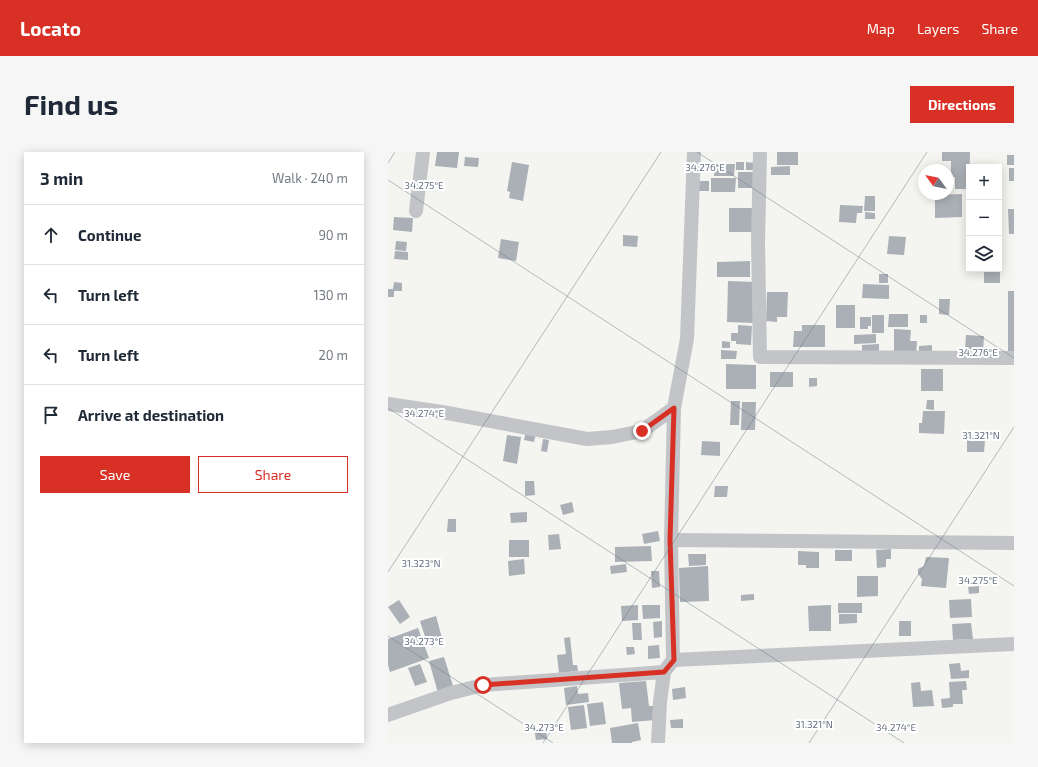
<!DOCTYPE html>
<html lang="en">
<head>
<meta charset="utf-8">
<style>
  :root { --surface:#fff; --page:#f6f6f7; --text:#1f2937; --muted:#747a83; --line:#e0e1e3; --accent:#d93025 }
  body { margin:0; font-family:"Exo 2",sans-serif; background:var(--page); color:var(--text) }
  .controls { position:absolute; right:12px; top:12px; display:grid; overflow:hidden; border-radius:0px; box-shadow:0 2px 10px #0003 }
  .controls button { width:36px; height:36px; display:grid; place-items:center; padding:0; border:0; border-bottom:1px solid var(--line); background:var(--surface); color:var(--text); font:20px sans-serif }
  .compass { position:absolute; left:530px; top:12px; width:36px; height:36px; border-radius:50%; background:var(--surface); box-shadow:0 2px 10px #0003; rotate:303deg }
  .stop { position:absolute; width:12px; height:12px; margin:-9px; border:3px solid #d93025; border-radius:50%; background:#fff }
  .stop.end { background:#d93025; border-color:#fff; box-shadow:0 1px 4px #0008 }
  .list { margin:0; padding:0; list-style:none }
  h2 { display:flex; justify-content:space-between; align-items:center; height:52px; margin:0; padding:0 16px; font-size:17px }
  h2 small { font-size:13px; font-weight:400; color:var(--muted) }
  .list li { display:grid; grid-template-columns:26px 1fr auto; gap:12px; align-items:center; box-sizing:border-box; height:60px; padding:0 16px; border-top:1px solid var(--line) }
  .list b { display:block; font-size:15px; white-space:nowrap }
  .list em { font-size:13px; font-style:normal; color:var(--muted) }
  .actions { display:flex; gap:8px; padding:12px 16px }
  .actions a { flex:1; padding:9px 0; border:1px solid var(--accent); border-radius:0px; text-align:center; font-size:14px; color:var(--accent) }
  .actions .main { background:var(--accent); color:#fff }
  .icon { flex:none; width:22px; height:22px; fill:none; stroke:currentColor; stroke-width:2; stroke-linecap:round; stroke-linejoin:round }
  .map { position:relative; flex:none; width:626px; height:591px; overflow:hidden; border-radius:0px }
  header { display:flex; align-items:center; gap:24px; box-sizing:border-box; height:56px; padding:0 20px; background:var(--accent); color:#fff }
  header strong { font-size:19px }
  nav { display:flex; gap:22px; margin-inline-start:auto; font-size:14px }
  .intro { display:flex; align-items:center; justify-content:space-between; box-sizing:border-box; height:96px; padding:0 24px }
  h1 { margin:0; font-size:28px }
  .button { padding:10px 18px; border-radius:0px; background:var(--accent); color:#fff; font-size:14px; font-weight:700 }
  main { display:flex; gap:24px; padding:0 24px }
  aside { flex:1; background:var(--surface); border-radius:0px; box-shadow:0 2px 10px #0003 }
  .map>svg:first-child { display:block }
</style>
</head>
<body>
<header>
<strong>Locato</strong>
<nav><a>Map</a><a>Layers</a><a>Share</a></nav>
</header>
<div class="intro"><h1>Find us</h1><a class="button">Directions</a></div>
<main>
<aside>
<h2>3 min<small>Walk · 240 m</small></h2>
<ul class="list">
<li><svg class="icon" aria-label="ahead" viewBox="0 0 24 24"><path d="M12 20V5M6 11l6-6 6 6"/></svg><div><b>Continue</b></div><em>90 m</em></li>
<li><svg class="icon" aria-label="left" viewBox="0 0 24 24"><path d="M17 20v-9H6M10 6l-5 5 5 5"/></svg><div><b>Turn left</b></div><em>130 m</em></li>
<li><svg class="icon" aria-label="left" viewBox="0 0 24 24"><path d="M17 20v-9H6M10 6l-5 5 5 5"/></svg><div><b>Turn left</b></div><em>20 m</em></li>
<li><svg class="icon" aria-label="arrive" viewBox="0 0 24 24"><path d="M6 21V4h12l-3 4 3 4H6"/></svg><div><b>Arrive at destination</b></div></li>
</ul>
<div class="actions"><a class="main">Save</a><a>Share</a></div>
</aside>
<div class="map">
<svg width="626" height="591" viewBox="0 0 626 591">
  <rect width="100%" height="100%" fill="#f4f4f0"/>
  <g fill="#abb0b6">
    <path d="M 49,0 L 71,0 L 69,16 L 47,14 Z"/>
    <rect x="389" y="0" width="21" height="13"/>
    <path d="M 554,0 L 582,0 L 581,37 L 567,37 L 567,25 L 563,25 L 563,9 L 554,9 Z"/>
    <rect x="619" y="3" width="7" height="10"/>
    <path d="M 77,5 L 91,6 L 90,15 L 76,14 Z"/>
    <path d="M 124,10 L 141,13 L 135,49 L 121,46 L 122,40 L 119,39 Z"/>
    <rect x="348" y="10" width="8" height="8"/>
    <path d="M 358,10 L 367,11 L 367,18 L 358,18 Z"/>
    <path d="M 326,12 L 347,12 L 346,24 L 326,24 Z"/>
    <path d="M 402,14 L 402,23 L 383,23 L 383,15 Z"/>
    <rect x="621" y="16" width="5" height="13"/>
    <rect x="350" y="20" width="17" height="16"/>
    <path d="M 323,26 L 348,26 L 347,40 L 323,40 Z"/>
    <rect x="311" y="29" width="10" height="10"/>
    <path d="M 574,42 L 574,65 L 547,66 L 547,43 Z"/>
    <path d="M 477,44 L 487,44 L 487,59 L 476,59 Z"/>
    <path d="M 452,53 L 475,54 L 474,61 L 469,61 L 468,71 L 451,70 Z"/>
    <path d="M 341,56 L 368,56 L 367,80 L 341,80 Z"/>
    <path d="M 620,57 L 626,57 L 626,82 L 621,82 Z"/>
    <path d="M 477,60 L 487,61 L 487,67 L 477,67 Z"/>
    <path d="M 6,65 L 25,66 L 24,80 L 5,78 Z"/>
    <path d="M 235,83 L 250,84 L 249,95 L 235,94 Z"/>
    <path d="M 501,84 L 518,85 L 516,103 L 499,102 Z"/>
    <path d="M 113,87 L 131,90 L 128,109 L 110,106 Z"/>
    <path d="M 8,89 L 19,90 L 18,99 L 7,98 Z"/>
    <path d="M 7,99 L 20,100 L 20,108 L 6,107 Z"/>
    <path d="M 362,109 L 362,125 L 329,125 L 329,110 Z"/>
    <rect x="596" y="117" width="16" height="14"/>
    <rect x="491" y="122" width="9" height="9"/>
    <path d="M 340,129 L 367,130 L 366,171 L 339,170 Z"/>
    <path d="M 6,130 L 14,131 L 14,139 L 6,139 L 6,145 L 0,145 L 0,137 L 5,137 Z"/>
    <path d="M 475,132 L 501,133 L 501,147 L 474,146 Z"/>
    <rect x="620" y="139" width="6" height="61"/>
    <path d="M 379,140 L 400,140 L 399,165 L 389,165 L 389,170 L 378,169 Z"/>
    <path d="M 551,147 L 562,147 L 561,163 L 551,162 Z"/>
    <rect x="448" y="153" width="19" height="23"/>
    <path d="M 501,162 L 520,162 L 520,175 L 500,175 Z"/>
    <rect x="484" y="163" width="12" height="18"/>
    <rect x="532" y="163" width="7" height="8"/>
    <path d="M 472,165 L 483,165 L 483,174 L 480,174 L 480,177 L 472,177 Z"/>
    <path d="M 350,173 L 364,174 L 363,193 L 348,192 L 348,189 L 343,189 L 343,181 L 350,181 Z"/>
    <path d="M 414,173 L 437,173 L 437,195 L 405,195 L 406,179 L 414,179 Z"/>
    <path d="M 506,177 L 523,178 L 522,189 L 529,189 L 528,203 L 506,202 Z"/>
    <path d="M 488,182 L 488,191 L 466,192 L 466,183 Z"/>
    <path d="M 578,183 L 596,184 L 595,200 L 577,199 Z"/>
    <path d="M 334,189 L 342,190 L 342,196 L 334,196 Z"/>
    <path d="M 491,192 L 491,202 L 474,203 L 474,193 Z"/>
    <path d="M 544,193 L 544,202 L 531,202 L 531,194 Z"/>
    <path d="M 333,198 L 349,199 L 348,207 L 333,207 Z"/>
    <path d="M 338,212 L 368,213 L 368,237 L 338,237 Z"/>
    <rect x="533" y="217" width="22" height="22"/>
    <rect x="382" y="220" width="23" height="15"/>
    <path d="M 421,226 L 429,226 L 429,234 L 421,235 Z"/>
    <path d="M 539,248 L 546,248 L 546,258 L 538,257 Z"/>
    <path d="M 343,249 L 352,249 L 351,273 L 342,273 Z"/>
    <path d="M 354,250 L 368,250 L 367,278 L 353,278 Z"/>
    <path d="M 535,259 L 557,259 L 556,282 L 531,281 L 531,271 L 534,271 Z"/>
    <path d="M 138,280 L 148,282 L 146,290 L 136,288 Z"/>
    <path d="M 119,283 L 133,285 L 129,312 L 115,309 Z"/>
    <path d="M 155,287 L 161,288 L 159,300 L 153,299 Z"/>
    <path d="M 579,288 L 597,288 L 596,300 L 579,300 Z"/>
    <path d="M 314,289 L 332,290 L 332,304 L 313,303 Z"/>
    <path d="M 137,329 L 146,329 L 147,343 L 137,344 Z"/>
    <path d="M 327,334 L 340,334 L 339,345 L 326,345 Z"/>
    <path d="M 184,350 L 186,360 L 175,363 L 172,353 Z"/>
    <path d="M 139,360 L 139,370 L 123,371 L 122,361 Z"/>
    <path d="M 60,367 L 68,367 L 68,380 L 59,380 Z"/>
    <path d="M 270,379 L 272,389 L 256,392 L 254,382 Z"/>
    <path d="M 171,382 L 173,397 L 161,398 L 160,383 Z"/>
    <rect x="121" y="388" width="20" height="17"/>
    <path d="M 263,394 L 264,409 L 227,410 L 227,395 Z"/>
    <path d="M 503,397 L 503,407 L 498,407 L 498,415 L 489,416 L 488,398 Z"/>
    <rect x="447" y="398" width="17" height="11"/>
    <path d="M 410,399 L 431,400 L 431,416 L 418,416 L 418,413 L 410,413 Z"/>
    <path d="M 300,402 L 318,402 L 318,413 L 301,414 Z"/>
    <path d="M 538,405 L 561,406 L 558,436 L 533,434 L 534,427 L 530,422 L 530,417 L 536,414 Z"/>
    <path d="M 136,407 L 137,422 L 121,424 L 120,409 Z"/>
    <path d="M 238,412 L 239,420 L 223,422 L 222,414 Z"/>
    <path d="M 320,414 L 321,449 L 292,450 L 291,416 Z"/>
    <path d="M 263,419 L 271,419 L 272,435 L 264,436 Z"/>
    <path d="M 469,424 L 490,424 L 490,444 L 469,445 Z"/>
    <path d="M 591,434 L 591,441 L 581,442 L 580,435 Z"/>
    <path d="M 366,442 L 366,448 L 353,449 L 353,443 Z"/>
    <path d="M 583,447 L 584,465 L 562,466 L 561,448 Z"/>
    <path d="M 11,448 L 22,465 L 12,472 L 0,455 Z"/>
    <rect x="450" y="451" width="24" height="10"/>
    <path d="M 250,453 L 250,468 L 234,469 L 233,454 Z"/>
    <path d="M 254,453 L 272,453 L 272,466 L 255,467 Z"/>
    <path d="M 443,453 L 443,479 L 421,479 L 420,454 Z"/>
    <path d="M 451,462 L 469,462 L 469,471 L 451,472 Z"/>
    <path d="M 48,464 L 54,486 L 39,491 L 32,469 Z"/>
    <path d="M 274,469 L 274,485 L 266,486 L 265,470 Z"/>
    <rect x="511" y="469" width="12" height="15"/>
    <path d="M 244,471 L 253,471 L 254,488 L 245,488 Z"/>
    <path d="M 583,471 L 585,487 L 565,488 L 564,472 Z"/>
    <path d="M 30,476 L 41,506 L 2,520 L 0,513 L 0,487 Z"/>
    <path d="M 182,485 L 185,513 L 189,513 L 190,519 L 171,521 L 169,503 L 178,502 L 176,486 Z"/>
    <path d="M 271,493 L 272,506 L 260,507 L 260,494 Z"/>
    <path d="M 238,495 L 246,495 L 247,502 L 239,503 Z"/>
    <path d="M 56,505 L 66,537 L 50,541 L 41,509 Z"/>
    <path d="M 572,511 L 573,519 L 581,518 L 581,526 L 563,527 L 561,512 Z"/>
    <path d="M 32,512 L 39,530 L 27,534 L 20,516 Z"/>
    <path d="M 258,529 L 261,554 L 265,554 L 267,568 L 244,570 L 243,556 L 234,557 L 231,531 Z"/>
    <path d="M 578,529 L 579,538 L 574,538 L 575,552 L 565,552 L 565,555 L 554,556 L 553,547 L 562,546 L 561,530 Z"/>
    <path d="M 532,530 L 533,539 L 544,538 L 546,554 L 525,555 L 523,531 Z"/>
    <path d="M 189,534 L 190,542 L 200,541 L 201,550 L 178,553 L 176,536 Z"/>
    <path d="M 297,535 L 298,546 L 285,548 L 284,537 Z"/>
    <path d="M 215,550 L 218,572 L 202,574 L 199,552 Z"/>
    <path d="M 196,553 L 199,576 L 183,578 L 180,555 Z"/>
    <path d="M 295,567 L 295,576 L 283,576 L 282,568 Z"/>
    <path d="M 250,571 L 253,588 L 244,590 L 244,591 L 224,591 L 222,576 Z"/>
    <path d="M 158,575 L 159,587 L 148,588 L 146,577 Z"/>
  </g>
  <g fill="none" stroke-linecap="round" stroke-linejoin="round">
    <g stroke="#c2c4c8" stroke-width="14">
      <path d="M 372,0 L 370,89 L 372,205 L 626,206"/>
      <path d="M 28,59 L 35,0"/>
      <path d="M 0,252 L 54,260 L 199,287 L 224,285 L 254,279 L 286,256"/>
      <path d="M 283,388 L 626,391"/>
      <path d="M 285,508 L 626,492"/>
      <path d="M 0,563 L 63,541 L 95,533 L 276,520"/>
      <path d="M 270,591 L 272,550 L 276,520 L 285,508 L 283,388 L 286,256 L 299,187 L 306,0"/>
    </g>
  </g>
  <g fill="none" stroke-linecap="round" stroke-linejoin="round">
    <path stroke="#d93025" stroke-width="5" d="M 95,533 L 276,520 L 286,508 L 282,388 L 286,256 L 254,279"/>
  </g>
  <path fill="none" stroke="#657080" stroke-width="1" stroke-opacity="0.45" d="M 309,0 L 626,206M 0,11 L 7,0M 0,28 L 626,434M 0,256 L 516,591M 0,420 L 273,0M 0,484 L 165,591M 155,591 L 539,0M 421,591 L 626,275"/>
  <g font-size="10" text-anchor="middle" fill="#657080" stroke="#fff" stroke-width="4" stroke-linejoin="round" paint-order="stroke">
    <text x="317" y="19">34.276°E</text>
    <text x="36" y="37">34.275°E</text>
    <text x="590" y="204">34.276°E</text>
    <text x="36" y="265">34.274°E</text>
    <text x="593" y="287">31.321°N</text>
    <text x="33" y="415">31.323°N</text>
    <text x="590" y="432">34.275°E</text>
    <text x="36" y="493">34.273°E</text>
    <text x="426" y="576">31.321°N</text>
    <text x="156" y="579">34.273°E</text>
    <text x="508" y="579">34.274°E</text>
  </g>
</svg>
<div class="controls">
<button>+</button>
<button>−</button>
<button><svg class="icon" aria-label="layers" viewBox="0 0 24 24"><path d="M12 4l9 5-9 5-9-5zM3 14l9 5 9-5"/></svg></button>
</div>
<svg class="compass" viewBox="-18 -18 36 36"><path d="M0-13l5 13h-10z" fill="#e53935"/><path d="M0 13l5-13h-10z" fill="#747a83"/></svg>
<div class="stop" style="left:95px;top:533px"></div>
<div class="stop end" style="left:254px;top:279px"></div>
</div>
</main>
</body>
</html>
